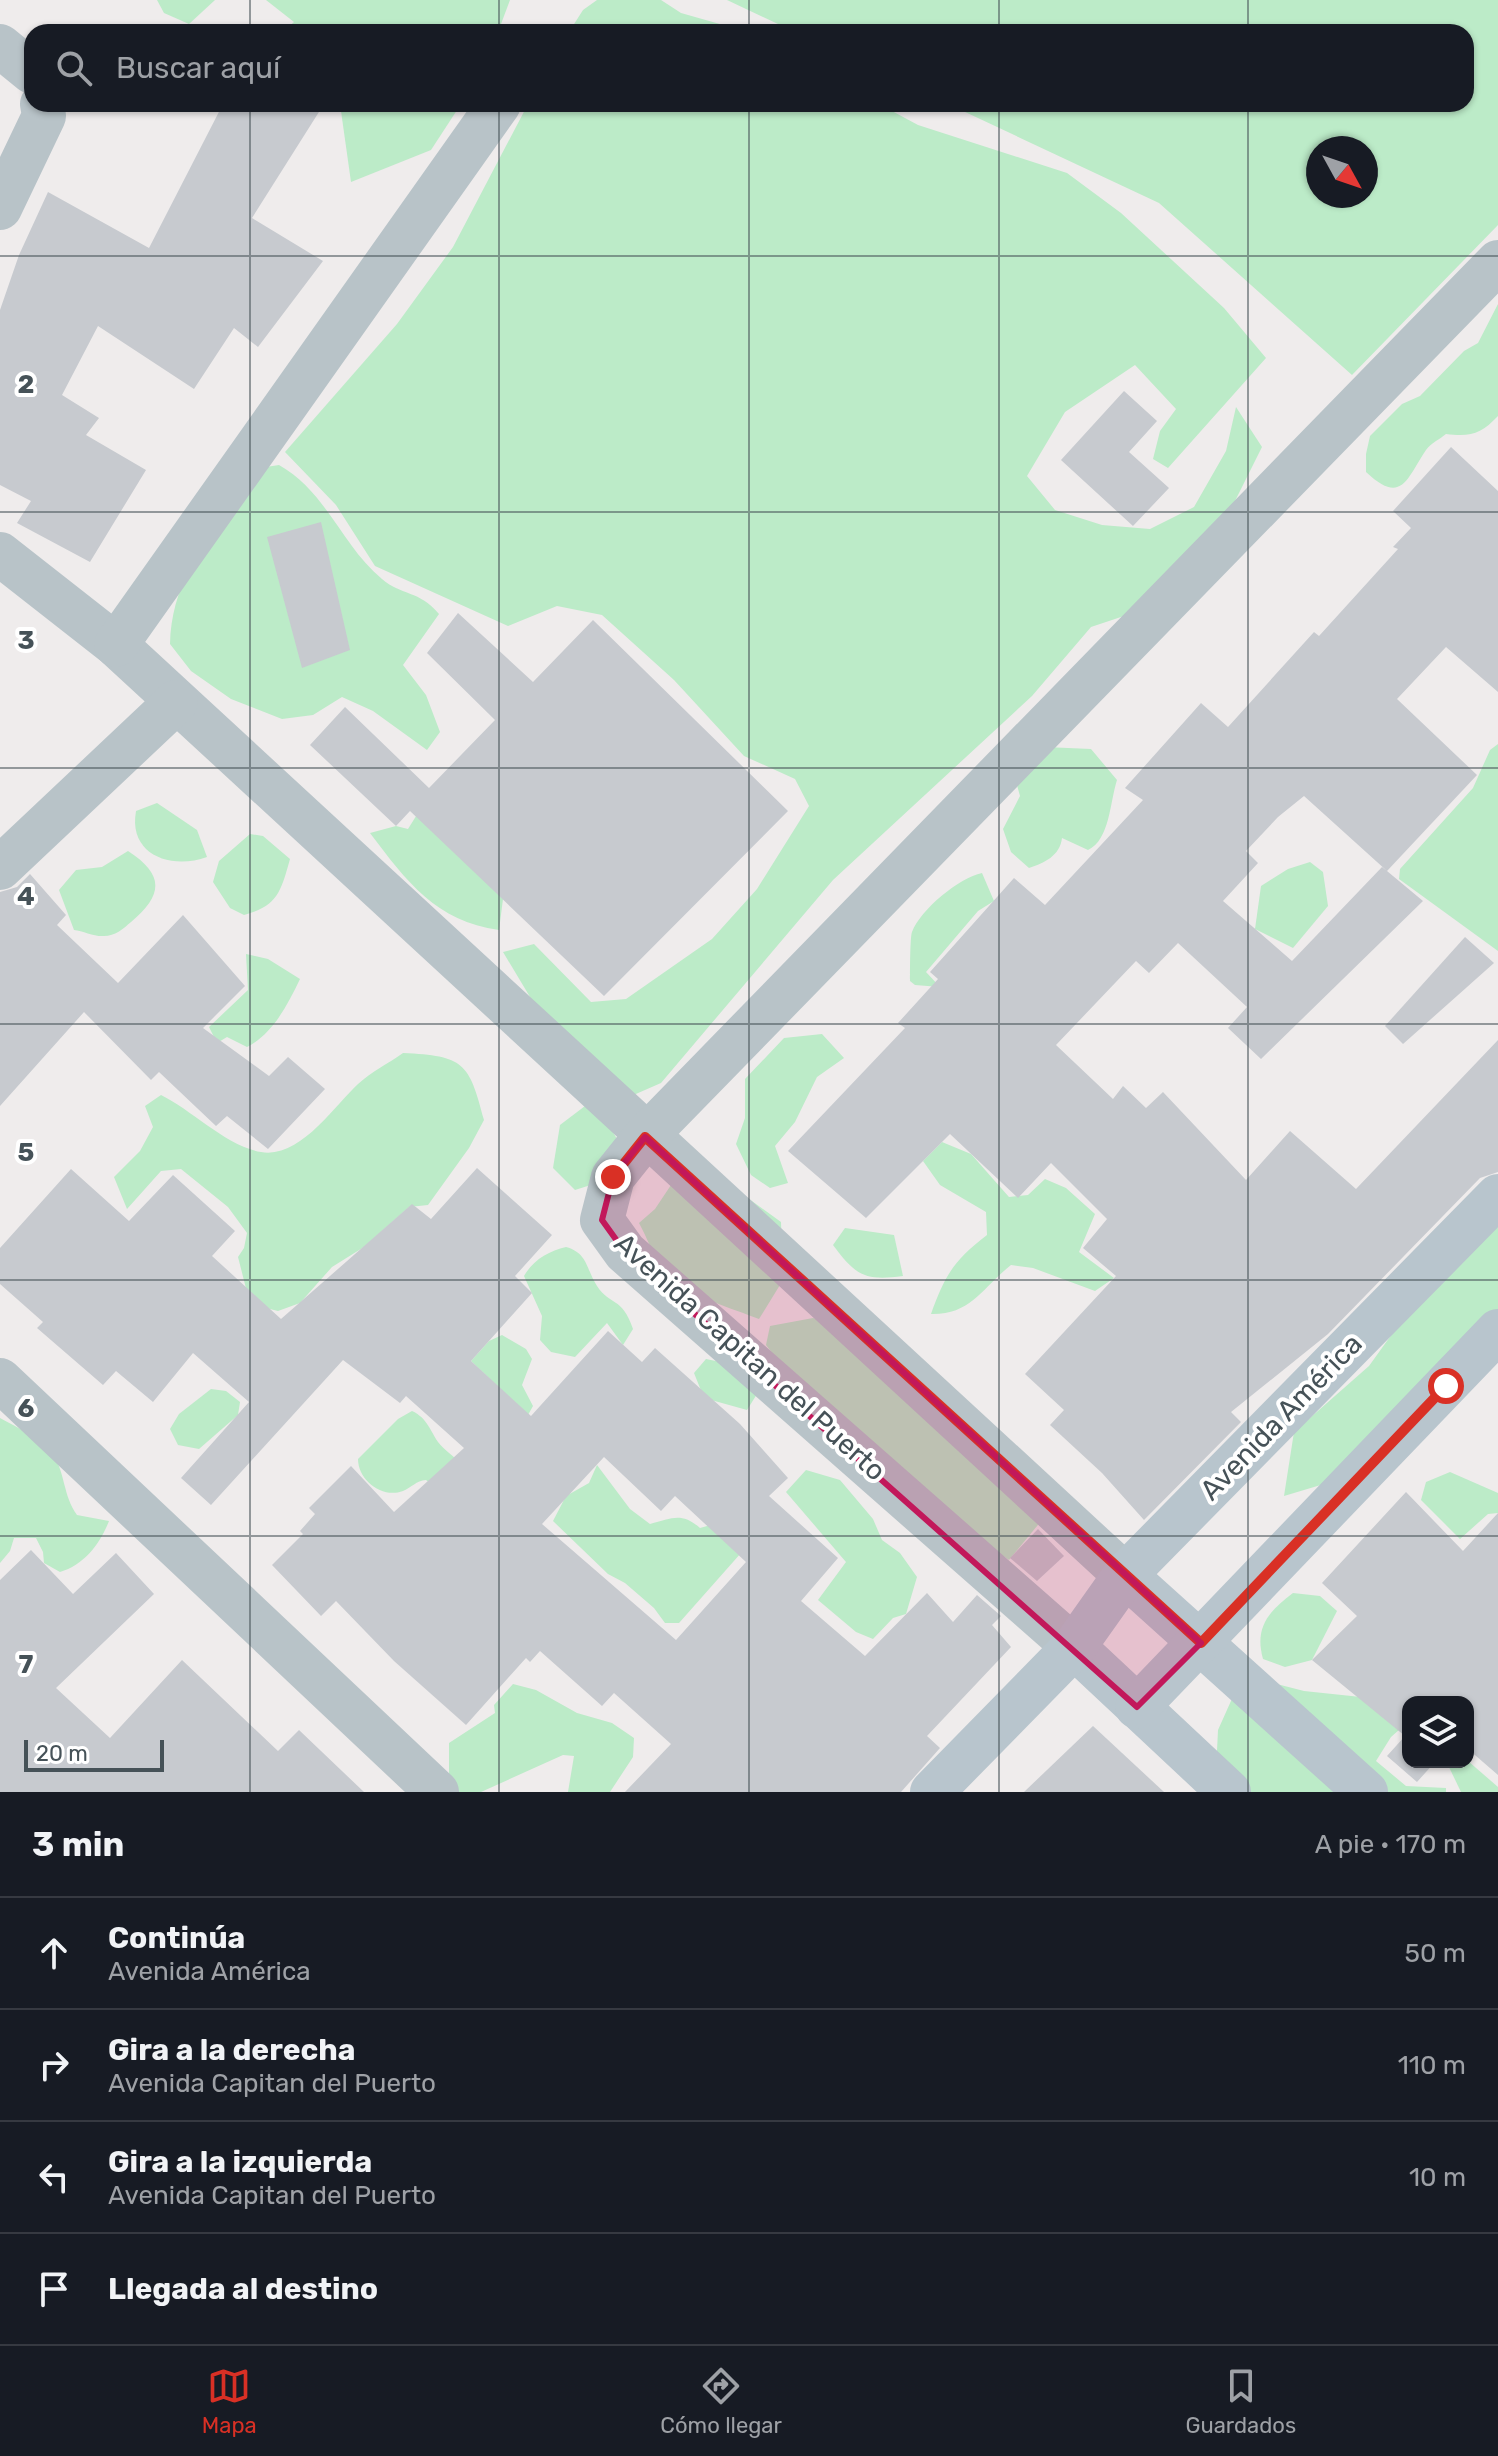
<!DOCTYPE html>
<html lang="es">
<head>
<meta charset="utf-8">
<style>
  :root { --surface:#171b24; --page:#242831; --text:#f1f3f6; --muted:#9ea1a6; --line:#363941; --accent:#d93025 }
  body { margin:0; font-family:Rubik,sans-serif; background:var(--page); color:var(--text) }
  .controls { position:absolute; right:24px; bottom:24px; display:grid; overflow:hidden; border-radius:16px; box-shadow:0 2px 6px #0004 }
  .controls button { width:72px; height:72px; display:grid; place-items:center; padding:0; border:0; border-bottom:2px solid var(--line); background:var(--surface); color:var(--text); font:40px sans-serif }
  .compass { position:absolute; left:1306px; top:136px; width:72px; height:72px; border-radius:50%; background:var(--surface); box-shadow:0 2px 6px #0004; rotate:130deg }
  .scale { position:absolute; left:24px; bottom:20px; width:140px; box-sizing:border-box; padding-left:8px; border:4px solid #465258; border-top:0; font-size:22px; line-height:28px; white-space:nowrap; color:#465258; -webkit-text-stroke:6px #fff; paint-order:stroke }
  .stop { position:absolute; width:24px; height:24px; margin:-18px; border:6px solid #d93025; border-radius:50%; background:#fff }
  .stop.end { background:#d93025; border-color:#fff; box-shadow:0 2px 8px #0008 }
  .list { margin:0; padding:0; list-style:none }
  h2 { display:flex; justify-content:space-between; align-items:center; height:104px; margin:0; padding:0 32px; font-size:34px }
  h2 small { font-size:26px; font-weight:400; color:var(--muted) }
  .list li { display:grid; grid-template-columns:52px 1fr auto; gap:24px; align-items:center; box-sizing:border-box; height:112px; padding:0 32px; border-top:2px solid var(--line) }
  .list b { display:block; font-size:30px; white-space:nowrap }
  .list p { margin:0; font-size:26px; white-space:nowrap; color:var(--muted) }
  .list em { font-size:26px; font-style:normal; color:var(--muted) }
  .icon { flex:none; width:44px; height:44px; fill:none; stroke:currentColor; stroke-width:2; stroke-linecap:round; stroke-linejoin:round }
  .map { position:relative; flex:none; width:1498px; height:1792px; overflow:hidden }
  .search { position:absolute; background:var(--surface); box-shadow:0 2px 6px #0004; left:24px; right:24px; top:24px; height:88px; display:flex; align-items:center; gap:20px; box-sizing:border-box; padding:0 28px; border-radius:24px; color:var(--muted); font-size:30px }
  .sheet { height:552px; background:var(--surface) }
  nav { display:flex; justify-content:space-around; align-items:center; box-sizing:border-box; height:112px; border-top:2px solid var(--line); background:var(--surface); font-size:22px; color:var(--muted) }
  nav a { display:grid; justify-items:center; gap:4px }
  nav .on { color:var(--accent) }
  .map>svg:first-child { display:block }
</style>
</head>
<body>
<div class="map">
<svg width="1498" height="1792" viewBox="0 0 1498 1792">
  <rect width="100%" height="100%" fill="#efecec"/>
  <g fill="#bcebc8" fill-rule="evenodd">
    <path d="M 157,0 L 215,0 L 189,24 L 164,13 Z"/>
    <path d="M 266,0 L 510,0 L 498,32 L 283,32 L 294,22 Z"/>
    <path d="M 597,0 L 661,0 L 681,13 L 748,32 L 569,32 L 583,10 Z"/>
    <path d="M 727,0 L 1498,0 L 1498,225 L 1352,375 L 1159,203 L 948,104 L 1466,104 L 1466,32 L 795,32 ZM 1318,148 L 1366,148 L 1366,196 L 1318,196 Z"/>
    <path d="M 340,104 L 461,104 L 431,150 L 351,182 Z"/>
    <path d="M 528,104 L 879,104 L 918,125 L 1067,173 L 1121,213 L 1224,308 L 1266,358 L 1168,468 L 1153,459 L 1160,431 L 1176,409 L 1135,365 L 1065,412 L 1027,476 L 1055,510 L 1102,525 L 1150,529 L 1194,507 L 1226,451 L 1236,407 L 1262,447 L 1204,563 L 1139,611 L 1091,627 L 1032,696 L 833,880 L 661,1083 L 629,1097 L 542,1017 L 503,952 L 534,944 L 591,1002 L 626,999 L 712,939 L 757,889 L 809,806 L 795,779 L 744,756 L 674,680 L 602,615 L 557,606 L 508,626 L 375,566 L 336,505 L 285,452 L 397,324 L 453,247 Z"/>
    <path d="M 1498,304 L 1498,416 C 1481,434 1471,437 1446,434 C 1440,439 1431,443 1426,450 C 1407,478 1402,506 1366,472 L 1366,454 L 1370,436 L 1402,404 L 1420,396 L 1464,351 L 1478,343 Z"/>
    <path d="M 279,465 C 326,491 342,546 382,579 C 402,596 419,590 439,614 L 403,665 L 426,695 L 440,732 L 427,750 L 373,711 L 342,697 L 313,715 L 282,719 L 231,699 L 191,671 L 170,644 C 172,568 221,524 266,467 Z"/>
    <path d="M 1498,744 L 1498,951 L 1399,879 L 1400,869 L 1473,788 L 1490,750 Z"/>
    <path d="M 1045,747 L 1091,749 L 1117,780 C 1110,801 1110,840 1088,850 L 1062,838 C 1060,856 1044,863 1029,868 L 1011,852 L 1003,829 L 1020,796 L 1015,778 Z"/>
    <path d="M 157,803 L 197,830 L 207,857 C 171,870 128,855 136,811 Z"/>
    <path d="M 418,813 L 503,899 L 499,930 C 436,921 407,882 370,833 L 396,826 L 408,829 Z"/>
    <path d="M 250,834 L 263,836 L 290,859 C 281,891 278,906 244,915 L 230,908 L 213,882 L 219,861 Z"/>
    <path d="M 128,851 C 165,875 163,895 131,922 C 123,929 115,936 104,936 C 95,937 83,931 74,930 L 59,890 L 76,870 L 102,867 Z"/>
    <path d="M 1310,862 L 1323,872 L 1328,906 L 1293,948 L 1255,929 L 1261,886 L 1288,869 Z"/>
    <path d="M 982,873 L 994,901 L 978,911 L 926,972 L 940,987 L 915,985 L 910,981 C 910,974 910,936 912,932 C 921,909 959,878 982,873 Z"/>
    <path d="M 246,954 L 268,959 L 300,979 C 288,1004 273,1034 247,1047 L 227,1037 L 217,1043 L 209,1027 L 248,990 Z"/>
    <path d="M 822,1034 L 844,1058 L 817,1077 L 795,1122 L 775,1146 L 788,1183 L 770,1188 L 751,1175 L 736,1144 L 745,1118 L 745,1079 L 784,1038 Z"/>
    <path d="M 403,1053 C 464,1056 469,1062 484,1120 L 469,1148 L 428,1205 L 409,1207 L 364,1247 L 332,1267 L 300,1303 L 278,1311 L 250,1304 L 238,1257 L 244,1248 L 247,1233 L 228,1207 L 181,1169 L 161,1171 L 127,1209 L 114,1177 L 140,1151 L 153,1127 L 145,1106 L 161,1095 C 192,1110 226,1146 261,1152 C 300,1159 334,1106 358,1084 C 371,1072 389,1063 403,1053 Z"/>
    <path d="M 585,1106 L 606,1120 L 617,1139 L 597,1183 L 575,1190 L 553,1168 L 560,1125 Z"/>
    <path d="M 942,1142 L 971,1154 L 1009,1197 L 1028,1195 L 1045,1179 L 1066,1188 L 1095,1214 L 1079,1252 L 1114,1278 L 1095,1291 L 1033,1268 L 1011,1265 C 982,1288 971,1315 931,1314 C 945,1275 954,1260 987,1235 L 986,1212 L 940,1185 L 923,1161 Z"/>
    <path d="M 677,1176 L 738,1191 L 781,1222 L 783,1280 L 759,1319 C 731,1308 695,1298 671,1279 C 657,1267 648,1239 639,1223 L 655,1209 Z"/>
    <path d="M 1498,1216 L 1498,1311 L 1344,1478 L 1284,1496 L 1294,1432 L 1369,1366 L 1433,1277 Z"/>
    <path d="M 845,1228 L 894,1235 L 903,1276 C 865,1281 856,1276 833,1245 Z"/>
    <path d="M 566,1247 C 588,1253 586,1269 597,1286 C 610,1306 622,1296 633,1329 L 623,1345 L 607,1323 L 575,1357 L 551,1352 L 540,1340 L 542,1316 L 524,1276 C 533,1260 549,1251 566,1247 Z"/>
    <path d="M 813,1318 L 832,1323 L 1042,1520 L 1009,1560 L 983,1542 L 788,1374 L 766,1345 L 770,1326 Z"/>
    <path d="M 502,1335 L 526,1349 L 532,1359 L 522,1385 L 533,1406 L 528,1415 L 471,1361 L 489,1341 Z"/>
    <path d="M 706,1359 L 730,1364 L 757,1394 L 747,1410 L 704,1398 L 694,1373 Z"/>
    <path d="M 211,1389 L 226,1391 L 240,1402 L 238,1415 L 199,1449 L 178,1445 L 170,1429 L 179,1414 Z"/>
    <path d="M 412,1411 C 427,1418 430,1430 438,1442 C 444,1450 456,1458 464,1466 L 444,1494 L 426,1480 C 416,1481 412,1487 403,1491 C 382,1499 358,1480 358,1459 L 398,1419 Z"/>
    <path d="M 0,1418 C 18,1428 40,1438 53,1455 C 65,1471 63,1496 77,1515 L 109,1521 C 100,1544 84,1565 60,1572 L 44,1563 L 43,1552 L 36,1538 L 14,1538 L 10,1551 L 0,1563 Z"/>
    <path d="M 597,1465 L 630,1509 L 650,1524 C 672,1518 682,1512 700,1528 L 725,1521 L 741,1553 L 679,1623 L 665,1623 L 654,1608 L 625,1583 L 608,1574 L 553,1521 L 566,1496 L 589,1483 Z"/>
    <path d="M 806,1470 L 840,1480 L 873,1519 L 882,1540 L 900,1553 L 917,1577 L 906,1614 L 893,1618 L 873,1639 L 856,1632 L 818,1600 L 846,1562 L 786,1492 Z"/>
    <path d="M 1450,1472 L 1498,1493 L 1498,1513 L 1488,1514 L 1460,1539 L 1421,1500 L 1426,1482 Z"/>
    <path d="M 1293,1593 L 1320,1596 L 1337,1611 L 1312,1660 L 1285,1667 L 1263,1659 C 1254,1627 1269,1611 1293,1593 Z"/>
    <path d="M 1269,1682 L 1304,1691 L 1408,1702 L 1408,1722 L 1391,1737 L 1376,1761 L 1406,1786 L 1446,1788 L 1446,1792 L 1215,1792 L 1218,1730 L 1235,1692 Z"/>
    <path d="M 513,1684 L 536,1690 L 577,1713 L 612,1723 L 634,1738 L 633,1757 L 610,1792 L 568,1792 L 574,1756 L 563,1755 L 481,1792 L 458,1792 L 449,1781 L 449,1743 L 495,1713 L 494,1705 Z"/>
    <path d="M 1468,1761 L 1498,1787 L 1498,1792 L 1461,1792 L 1448,1765 Z"/>
  </g>
  <g fill="#c7cacf" fill-rule="evenodd">
    <path d="M 223,104 L 324,104 L 252,218 L 323,261 L 258,347 L 234,328 L 194,389 L 98,326 L 62,395 L 99,418 L 86,435 L 146,470 L 90,562 L 17,523 L 31,501 L 0,485 L 0,310 L 19,255 L 48,192 L 149,248 Z"/>
    <path d="M 1124,391 L 1157,421 L 1129,452 L 1169,488 L 1133,526 L 1061,460 Z"/>
    <path d="M 1451,447 L 1498,491 L 1498,692 L 1446,647 L 1397,699 L 1477,775 L 1387,871 L 1423,901 L 1261,1059 L 1228,1028 L 1247,1007 L 1178,943 L 1149,973 L 1136,961 L 1056,1045 L 1113,1099 L 1123,1086 L 1146,1108 L 1163,1092 L 1246,1180 L 1290,1131 L 1356,1189 L 1498,1040 L 1498,1172 L 1480,1178 L 1328,1334 L 1231,1412 L 1241,1422 L 1144,1520 L 1102,1473 L 1050,1425 L 1064,1410 L 1025,1374 L 1116,1276 L 1083,1248 L 1107,1219 L 1051,1163 L 1018,1198 L 950,1134 L 866,1218 L 788,1151 L 905,1028 L 898,1023 L 938,979 L 930,972 L 1014,878 L 1045,905 L 1143,800 L 1125,788 L 1201,703 L 1228,727 L 1314,632 L 1319,636 L 1398,549 L 1393,547 L 1411,528 L 1393,511 ZM 1304,796 L 1387,871 L 1382,867 L 1292,961 L 1223,901 L 1258,863 L 1246,851 L 1278,817 Z"/>
    <path d="M 321,522 L 350,650 L 302,668 L 267,537 Z"/>
    <path d="M 458,613 L 533,682 L 593,620 L 788,811 L 604,996 L 410,811 L 396,826 L 310,745 L 345,707 L 429,788 L 495,720 L 427,653 Z"/>
    <path d="M 30,874 L 66,915 L 57,925 L 118,983 L 183,915 L 245,986 L 203,1028 L 269,1076 L 288,1057 L 325,1089 L 268,1149 L 227,1116 L 216,1126 L 159,1072 L 151,1080 L 84,1012 L 0,1106 L 0,892 L 17,887 Z"/>
    <path d="M 1465,937 L 1494,963 L 1403,1044 L 1385,1026 Z"/>
    <path d="M 477,1168 L 552,1235 L 515,1276 L 532,1293 L 471,1361 L 531,1416 L 608,1331 L 642,1362 L 655,1348 L 740,1424 L 788,1478 L 769,1496 L 838,1558 L 801,1601 L 865,1656 L 927,1593 L 953,1622 L 977,1595 L 1001,1616 L 992,1625 L 1011,1647 L 927,1736 L 940,1748 L 901,1792 L 625,1792 L 671,1744 L 614,1693 L 602,1706 L 540,1651 L 530,1662 L 526,1658 L 466,1725 L 394,1661 L 336,1601 L 321,1616 L 272,1565 L 303,1534 L 300,1531 L 315,1514 L 309,1508 L 351,1466 L 394,1512 L 464,1448 L 406,1396 L 400,1403 L 343,1360 L 211,1505 L 181,1478 L 249,1402 L 193,1353 L 153,1402 L 116,1371 L 103,1385 L 37,1328 L 43,1322 L 0,1284 L 0,1248 L 71,1169 L 129,1221 L 173,1175 L 235,1231 L 212,1256 L 281,1319 L 412,1204 L 431,1219 ZM 604,1457 L 661,1511 L 675,1496 L 746,1562 L 676,1640 L 542,1524 Z"/>
    <path d="M 1406,1492 L 1463,1551 L 1498,1513 L 1498,1775 L 1468,1749 L 1468,1702 L 1408,1702 L 1408,1762 L 1435,1762 L 1417,1782 L 1387,1756 L 1405,1736 L 1312,1660 L 1357,1616 L 1322,1583 Z"/>
    <path d="M 1038,1529 L 1064,1556 L 1037,1581 L 1010,1558 Z"/>
    <path d="M 31,1550 L 73,1594 L 116,1553 L 154,1594 L 56,1688 L 110,1738 L 182,1660 L 278,1751 L 299,1730 L 364,1792 L 0,1792 L 0,1580 Z"/>
    <path d="M 1093,1726 L 1164,1792 L 1024,1792 Z"/>
  </g>
  <g fill="none" stroke-linecap="round" stroke-linejoin="round">
    <g stroke="#b8c3c8" stroke-width="44">
      <path d="M 0,46 L 32,72"/>
      <path d="M 0,208 L 44,116 L 42,104"/>
      <path d="M 0,554 L 116,645 L 1125,1575"/>
      <path d="M 116,645 L 499,104"/>
      <path d="M 0,868 L 176,702"/>
      <path d="M 0,1380 L 437,1792"/>
      <path d="M 1074,1647 L 625,1252 L 602,1220 L 613,1177 L 645,1137 L 1498,262"/>
    </g>
    <g stroke="#b8c5cd" stroke-width="44">
      <path d="M 1125,1575 L 1366,1792"/>
      <path d="M 1074,1647 L 1229,1792"/>
      <path d="M 1137,1707 L 1498,1331"/>
      <path d="M 932,1792 L 1074,1647 L 1125,1575 L 1498,1196"/>
    </g>
  </g>
  <g fill="none" stroke-linecap="round" stroke-linejoin="round">
    <path stroke="#d93025" stroke-width="10" d="M 613,1177 L 645,1137 L 1201,1643 L 1446,1386"/>
  </g>
  <path fill="#c2185b" fill-opacity="0.2" stroke="#c2185b" stroke-width="6" stroke-linejoin="round" d="M 645,1137 L 1201,1643 L 1137,1707 L 625,1252 L 602,1220 L 613,1177 Z"/>
  <path fill="none" stroke="#465258" stroke-width="2" stroke-opacity="0.55" d="M 250,0 L 250,32M 499,0 L 499,32M 749,0 L 749,32M 999,0 L 999,32M 1248,0 L 1248,32M 250,104 L 250,1792M 499,104 L 499,1792M 749,104 L 749,1792M 999,104 L 999,1792M 1248,104 L 1248,1792M 0,256 L 1498,256M 0,512 L 1498,512M 0,768 L 1498,768M 0,1024 L 1498,1024M 0,1280 L 1498,1280M 0,1536 L 1498,1536"/>
  <g text-anchor="middle" dominant-baseline="central" stroke-width="8" stroke-linejoin="round" paint-order="stroke">
    <g font-size="28" fill="#465258" stroke="#fff">
      <text transform="translate(750 1357) rotate(42)">Avenida Capitan del Puerto</text>
      <text transform="translate(1281 1417) rotate(-46)">Avenida América</text>
    </g>
  </g>
  <g font-size="26" text-anchor="middle" font-weight="bold" fill="#465258" stroke="#fff" stroke-width="8" stroke-linejoin="round" paint-order="stroke">
    <text x="26" y="393">2</text>
    <text x="26" y="649">3</text>
    <text x="26" y="905">4</text>
    <text x="26" y="1161">5</text>
    <text x="26" y="1417">6</text>
    <text x="26" y="1673">7</text>
  </g>
</svg>
<div class="controls">
<button><svg class="icon" aria-label="layers" viewBox="0 0 24 24"><path d="M12 4l9 5-9 5-9-5zM3 14l9 5 9-5"/></svg></button>
</div>
<svg class="compass" viewBox="-18 -18 36 36"><path d="M0-13l5 13h-10z" fill="#e53935"/><path d="M0 13l5-13h-10z" fill="#9ea1a6"/></svg>
<div class="scale">20 m</div>
<div class="stop" style="left:1446px;top:1386px"></div>
<div class="stop end" style="left:613px;top:1177px"></div>
<div class="search"><svg class="icon" aria-label="search" viewBox="0 0 24 24"><circle cx="10" cy="10" r="6"/><path d="M15 15l6 6"/></svg>Buscar aquí</div>
</div>
<section class="sheet">
<h2>3 min<small>A pie · 170 m</small></h2>
<ul class="list">
<li><svg class="icon" aria-label="ahead" viewBox="0 0 24 24"><path d="M12 20V5M6 11l6-6 6 6"/></svg><div><b>Continúa</b><p>Avenida América</p></div><em>50 m</em></li>
<li><svg class="icon" aria-label="right" viewBox="0 0 24 24"><path d="M7 20v-9h11M14 6l5 5-5 5"/></svg><div><b>Gira a la derecha</b><p>Avenida Capitan del Puerto</p></div><em>110 m</em></li>
<li><svg class="icon" aria-label="left" viewBox="0 0 24 24"><path d="M17 20v-9H6M10 6l-5 5 5 5"/></svg><div><b>Gira a la izquierda</b><p>Avenida Capitan del Puerto</p></div><em>10 m</em></li>
<li><svg class="icon" aria-label="arrive" viewBox="0 0 24 24"><path d="M6 21V4h12l-3 4 3 4H6"/></svg><div><b>Llegada al destino</b></div></li>
</ul>
</section>
<nav>
<a class="on"><svg class="icon" aria-label="map" viewBox="0 0 24 24"><path d="M3 6l6-2 6 2 6-2v14l-6 2-6-2-6 2zM9 4v14M15 6v14"/></svg>Mapa</a>
<a><svg class="icon" aria-label="directions" viewBox="0 0 24 24"><path d="M12 3l9 9-9 9-9-9zM9 14v-3h6M13 9l2 2-2 2"/></svg>Cómo llegar</a>
<a><svg class="icon" aria-label="saved" viewBox="0 0 24 24"><path d="M7 4h10v16l-5-4-5 4z"/></svg>Guardados</a>
</nav>
</body>
</html>
